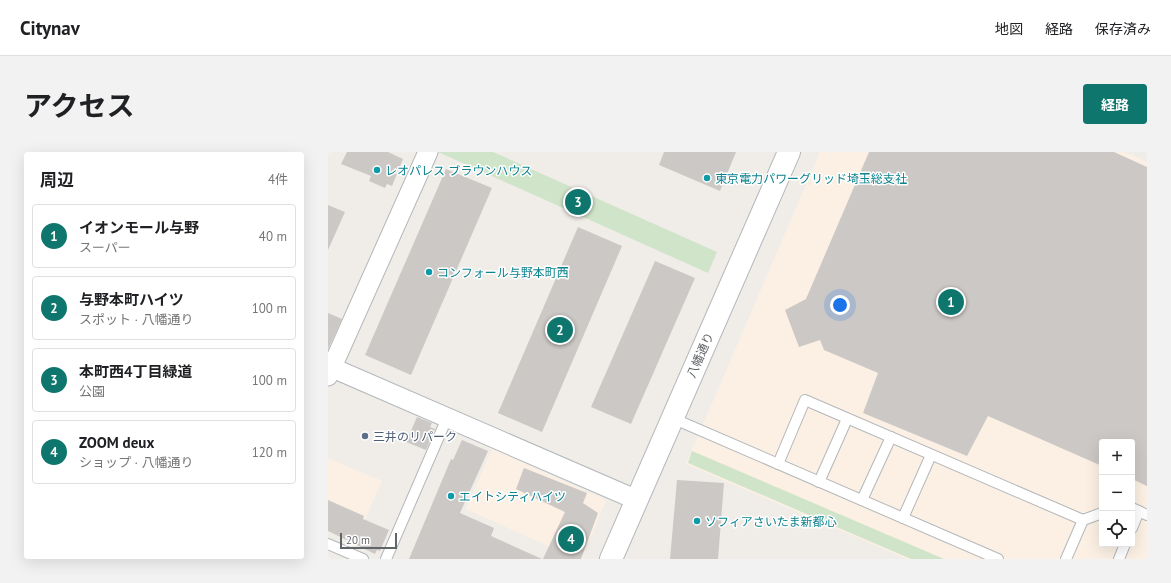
<!DOCTYPE html>
<html lang="ja">
<head>
<meta charset="utf-8">
<style>
  :root { --surface:#fff; --page:#f2f2f2; --text:#202124; --muted:#757577; --line:#e0e0e0; --accent:#0f766e }
  body { margin:0; font-family:"PT Sans","Noto Sans JP",sans-serif; background:var(--page); color:var(--text) }
  .controls { position:absolute; right:12px; bottom:12px; display:grid; overflow:hidden; border-radius:4px; box-shadow:0 4px 16px #0002 }
  .controls button { width:36px; height:36px; display:grid; place-items:center; padding:0; border:0; border-bottom:1px solid var(--line); background:var(--surface); color:var(--text); font:20px sans-serif }
  .scale { position:absolute; left:12px; bottom:10px; width:57px; box-sizing:border-box; padding-left:4px; border:2px solid #606567; border-top:0; font-size:11px; line-height:14px; white-space:nowrap; color:#606567; -webkit-text-stroke:3px #fff; paint-order:stroke }
  .you { position:absolute; left:512px; top:153px; width:14px; height:14px; margin:-10px; border:3px solid #fff; border-radius:50%; background:#1a73e8; box-shadow:0 0 0 6px #1a73e833 }
  .badge { display:grid; place-items:center; width:26px; height:26px; border-radius:50%; background:var(--accent); color:#fff; font-size:13px; font-weight:700 }
  .pin { position:absolute; translate:-50% -50%; border:2px solid #fff; box-shadow:0 1px 4px #0006 }
  .list { margin:0; padding:0; list-style:none }
  h2 { display:flex; justify-content:space-between; align-items:center; height:52px; margin:0; padding:0 16px; font-size:17px }
  h2 small { font-size:13px; font-weight:400; color:var(--muted) }
  .list li { display:grid; grid-template-columns:26px 1fr auto; gap:12px; align-items:center; box-sizing:border-box; height:64px; margin:0 8px 8px; padding:0 8px; border:1px solid var(--line); border-radius:4px }
  .list b { display:block; font-size:15px; white-space:nowrap }
  .list p { margin:0; font-size:13px; white-space:nowrap; color:var(--muted) }
  .list em { font-size:13px; font-style:normal; color:var(--muted) }
  .icon { flex:none; width:22px; height:22px; fill:none; stroke:currentColor; stroke-width:2; stroke-linecap:round; stroke-linejoin:round }
  .map { position:relative; flex:none; width:819px; height:407px; overflow:hidden; border-radius:4px }
  header { display:flex; align-items:center; gap:24px; box-sizing:border-box; height:56px; padding:0 20px; background:var(--surface); border-bottom:1px solid var(--line) }
  header strong { font-size:19px }
  nav { display:flex; gap:22px; margin-inline-start:auto; font-size:14px }
  .intro { display:flex; align-items:center; justify-content:space-between; box-sizing:border-box; height:96px; padding:0 24px }
  h1 { margin:0; font-size:28px }
  .button { padding:10px 18px; border-radius:4px; background:var(--accent); color:#fff; font-size:14px; font-weight:700 }
  main { display:flex; gap:24px; padding:0 24px }
  aside { flex:1; background:var(--surface); border-radius:4px; box-shadow:0 4px 16px #0002 }
  .map>svg:first-child { display:block }
</style>
</head>
<body>
<header>
<strong>Citynav</strong>
<nav><a>地図</a><a>経路</a><a>保存済み</a></nav>
</header>
<div class="intro"><h1>アクセス</h1><a class="button">経路</a></div>
<main>
<aside>
<h2>周辺<small>4件</small></h2>
<ul class="list">
<li><span class="badge">1</span><div><b>イオンモール与野</b><p>スーパー</p></div><em>40 m</em></li>
<li><span class="badge">2</span><div><b>与野本町ハイツ</b><p>スポット · 八幡通り</p></div><em>100 m</em></li>
<li><span class="badge">3</span><div><b>本町西4丁目緑道</b><p>公園</p></div><em>100 m</em></li>
<li><span class="badge">4</span><div><b>ZOOM deux</b><p>ショップ · 八幡通り</p></div><em>120 m</em></li>
</ul>
</aside>
<div class="map">
<svg width="819" height="407" viewBox="0 0 819 407">
  <rect width="100%" height="100%" fill="#f0ede9"/>
  <g fill="#fbf0e3" fill-rule="evenodd">
    <path d="M 492,0 L 797,0 L 819,10 L 819,407 L 579,407 L 358,312 ZM 774,290 L 804,290 L 804,392 L 774,392 Z"/>
    <path d="M 164,297 L 278,348 L 254,407 L 249,407 L 138,357 Z"/>
    <path d="M 0,306 L 54,329 L 26,392 L 0,380 Z"/>
  </g>
  <g fill="#cfe4c8">
    <path d="M 110,0 L 165,0 L 389,100 L 380,121 Z"/>
    <path d="M 364,299 L 616,407 L 583,407 L 360,311 Z"/>
  </g>
  <g fill="#ccc8c5">
    <path d="M 19,0 L 60,0 L 75,7 L 64,34 L 59,32 L 57,36 L 41,29 L 43,24 L 13,12 Z"/>
    <path d="M 336,0 L 408,0 L 392,39 L 331,13 Z"/>
    <path d="M 541,0 L 786,0 L 819,15 L 819,334 L 804,327 L 804,290 L 774,290 L 774,314 L 660,264 L 639,304 L 535,261 L 550,221 L 496,198 L 492,188 L 471,195 L 457,158 L 478,147 Z"/>
    <path d="M 118,17 L 164,36 L 83,223 L 37,203 Z"/>
    <path d="M 0,53 L 17,60 L 0,98 Z"/>
    <path d="M 250,75 L 294,94 L 214,280 L 170,261 Z"/>
    <path d="M 327,109 L 367,126 L 303,272 L 263,255 Z"/>
    <path d="M 0,161 L 14,167 L 0,197 Z"/>
    <path d="M 89,265 L 104,271 L 102,275 L 107,277 L 98,298 L 78,290 Z"/>
    <path d="M 134,288 L 160,299 L 132,361 L 166,376 L 163,384 L 214,407 L 81,407 L 123,307 L 125,308 Z"/>
    <path d="M 196,316 L 259,341 L 255,351 L 270,361 L 253,407 L 215,407 L 237,360 L 188,337 Z"/>
    <path d="M 349,328 L 396,331 L 390,407 L 342,407 Z"/>
    <path d="M 0,348 L 36,364 L 35,367 L 61,378 L 52,399 L 49,398 L 47,402 L 0,379 Z"/>
  </g>
  <g fill="none" stroke-linecap="round" stroke-linejoin="round">
    <defs>
      <g id="service">
        <path d="M 344,266 L 670,407"/>
        <path d="M 450,312 L 477,248 L 755,368"/>
        <path d="M 491,330 L 519,267"/>
        <path d="M 534,348 L 563,285"/>
        <path d="M 804,356 L 819,363"/>
        <path d="M 575,366 L 603,303"/>
        <path d="M 804,376 L 811,359"/>
        <path d="M 0,392 L 35,407"/>
        <path d="M 58,407 L 119,266"/>
        <path d="M 738,407 L 755,368 L 774,361"/>
        <path d="M 791,407 L 797,392"/>
      </g>
      <g id="minor">
        <path d="M 0,214 L 309,348"/>
        <path d="M 0,224 L 100,0"/>
      </g>
      <path id="secondary" d="M 283,407 L 461,0"/>
    </defs>
    <use href="#service" stroke="#b3b7b9" stroke-width="12"/>
    <use href="#minor" stroke="#b3b7b9" stroke-width="21"/>
    <use href="#secondary" stroke="#b3b7b9" stroke-width="24"/>
    <use href="#service" stroke="#fff" stroke-width="10"/>
    <use href="#minor" stroke="#fff" stroke-width="19"/>
    <use href="#secondary" stroke="#fff" stroke-width="22"/>
  </g>
  <g fill="#0f9aa8" stroke="#fff" stroke-width="1.5">
    <circle cx="49" cy="18" r="4"/>
    <circle cx="379" cy="26" r="4"/>
    <circle cx="101" cy="120" r="4"/>
    <circle cx="123" cy="344" r="4"/>
    <circle cx="369" cy="369" r="4"/>
  </g>
  <circle fill="#5c6f8a" stroke="#fff" stroke-width="1.5" cx="37" cy="284" r="4"/>
  <g text-anchor="middle" dominant-baseline="central" stroke-width="3" stroke-linejoin="round" paint-order="stroke">
    <g font-size="12" fill="#0d838f" stroke="#fff" text-anchor="start">
      <text x="57" y="18">レオパレス ブラウンハウス</text>
      <text x="387" y="26">東京電力パワーグリッド埼玉総支社</text>
      <text x="109" y="120">コンフォール与野本町西</text>
      <text x="131" y="344">エイトシティハイツ</text>
      <text x="377" y="369">ソフィアさいたま新都心</text>
    </g>
    <g font-size="12" fill="#606567" stroke="#fff">
      <text transform="translate(372 203) rotate(-66)">八幡通り</text>
    </g>
    <g font-size="12" fill="#4e5e75" stroke="#fff" text-anchor="start">
      <text x="45" y="284">三井のリパーク</text>
    </g>
  </g>
</svg>
<div class="controls">
<button>+</button>
<button>−</button>
<button><svg class="icon" aria-label="locate" viewBox="0 0 24 24"><circle cx="12" cy="12" r="6"/><path d="M12 2v4M12 18v4M2 12h4M18 12h4"/></svg></button>
</div>
<div class="scale">20 m</div>
<div class="you"></div>
<div class="pin badge" style="left:623px;top:150px">1</div>
<div class="pin badge" style="left:232px;top:178px">2</div>
<div class="pin badge" style="left:250px;top:50px">3</div>
<div class="pin badge" style="left:243px;top:387px">4</div>
</div>
</main>
</body>
</html>
